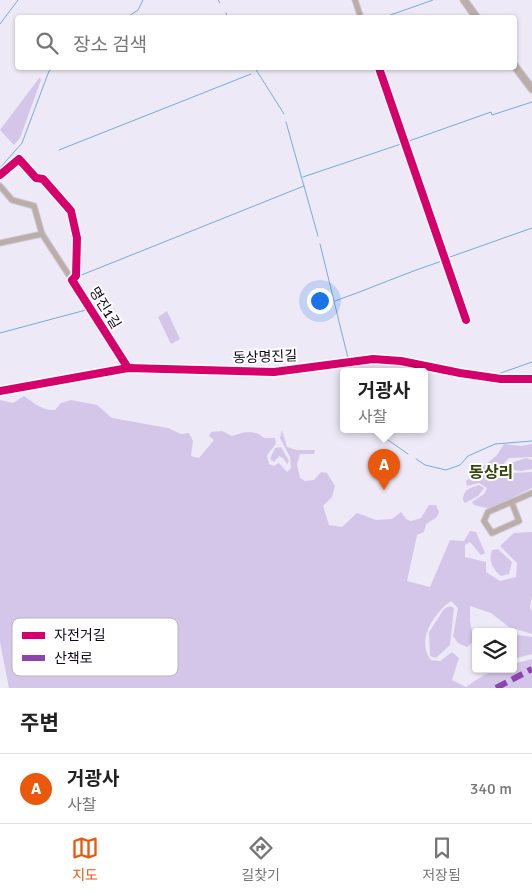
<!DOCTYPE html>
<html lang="ko">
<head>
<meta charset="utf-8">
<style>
  :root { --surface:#fff; --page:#f2f2f2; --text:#222; --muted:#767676; --line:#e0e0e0; --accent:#ea580c }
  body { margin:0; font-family:Signika,"Noto Sans KR",sans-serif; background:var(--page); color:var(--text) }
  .controls { position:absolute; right:15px; bottom:15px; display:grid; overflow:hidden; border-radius:5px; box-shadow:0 1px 4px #0004 }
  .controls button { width:45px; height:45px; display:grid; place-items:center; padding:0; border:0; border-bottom:1px solid var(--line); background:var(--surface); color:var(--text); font:25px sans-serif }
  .you { position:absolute; left:319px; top:300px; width:18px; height:18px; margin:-12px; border:4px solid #fff; border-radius:50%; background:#1a73e8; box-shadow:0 0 0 8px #1a73e833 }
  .badge { display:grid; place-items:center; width:32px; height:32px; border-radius:50%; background:var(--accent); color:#fff; font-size:16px; font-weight:700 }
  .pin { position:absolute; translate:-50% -41px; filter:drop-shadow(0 1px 2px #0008) }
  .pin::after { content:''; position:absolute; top:26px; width:18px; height:15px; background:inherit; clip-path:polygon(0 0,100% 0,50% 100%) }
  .popup { position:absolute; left:340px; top:368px; width:88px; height:65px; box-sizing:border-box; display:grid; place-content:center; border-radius:5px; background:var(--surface); filter:drop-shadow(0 1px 4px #0005); font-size:16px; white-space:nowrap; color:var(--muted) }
  .popup b { font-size:19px; color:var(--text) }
  .popup::after { content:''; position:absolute; left:50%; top:100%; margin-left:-10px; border:10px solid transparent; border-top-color:var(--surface) }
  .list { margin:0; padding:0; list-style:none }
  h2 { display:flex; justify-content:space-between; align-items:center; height:65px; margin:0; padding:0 20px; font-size:21px }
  h2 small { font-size:16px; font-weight:400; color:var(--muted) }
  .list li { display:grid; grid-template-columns:32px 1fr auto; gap:15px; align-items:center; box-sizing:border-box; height:70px; padding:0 20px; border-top:1px solid var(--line) }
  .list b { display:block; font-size:19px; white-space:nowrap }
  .list p { margin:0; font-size:16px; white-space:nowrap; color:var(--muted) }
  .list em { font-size:16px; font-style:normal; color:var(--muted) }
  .icon { flex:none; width:28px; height:28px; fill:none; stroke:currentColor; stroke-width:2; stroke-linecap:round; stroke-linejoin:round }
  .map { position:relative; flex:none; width:532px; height:688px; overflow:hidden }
  .search { position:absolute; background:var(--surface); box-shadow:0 1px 4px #0004; left:15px; right:15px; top:15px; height:55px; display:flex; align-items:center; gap:12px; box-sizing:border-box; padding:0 18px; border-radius:5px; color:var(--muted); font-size:19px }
  .sheet { height:135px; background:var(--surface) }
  nav { display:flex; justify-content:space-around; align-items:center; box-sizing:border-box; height:70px; border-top:1px solid var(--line); background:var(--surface); font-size:14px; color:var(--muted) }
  nav a { display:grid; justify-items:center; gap:2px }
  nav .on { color:var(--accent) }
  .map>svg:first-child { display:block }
</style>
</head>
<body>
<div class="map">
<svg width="532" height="688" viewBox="0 0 532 688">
  <rect width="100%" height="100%" fill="#eee9f7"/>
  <g fill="#d4c6e9">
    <path d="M 40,77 L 41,80 L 20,138 L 14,145 L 0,130 Z"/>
    <path d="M 167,311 L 180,339 L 171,344 L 158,317 Z"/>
    <path d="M 24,396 C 33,402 42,411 55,410 L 61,403 L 71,400 L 97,405 L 112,418 L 168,428 L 181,434 L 189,433 L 193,441 L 191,456 L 199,458 L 214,440 L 209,436 L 211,432 L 222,431 L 232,436 C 244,432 254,429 264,438 L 275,438 L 276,444 L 267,455 L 269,464 L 274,466 L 279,463 L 287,472 L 291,468 L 290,457 L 280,438 L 282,430 L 287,447 L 297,450 L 315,450 L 314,454 L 300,454 L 297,464 L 300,478 L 305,481 L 314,480 L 321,472 L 327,473 L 335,486 L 332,497 L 323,506 L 329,525 L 342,527 L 357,513 L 376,520 L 392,519 L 401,512 L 406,519 L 411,521 L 421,518 L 429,505 L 436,505 L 439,512 L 437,517 L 426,524 L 424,532 L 417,535 L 407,581 L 430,587 L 450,540 L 464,541 L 470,531 L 476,532 L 485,553 L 481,555 L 470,542 L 465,545 L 465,557 L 486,562 L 486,572 L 500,581 L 516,577 L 517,563 L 500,546 L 514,533 L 532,532 L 532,597 L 530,607 L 532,611 L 532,634 L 509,627 L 491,613 L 470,606 L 470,621 L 474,641 L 467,647 L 458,643 L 453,636 L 458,608 L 451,601 C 435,612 415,641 431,660 L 440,661 L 452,652 L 459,658 L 452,680 L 466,687 C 484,675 490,669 513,669 L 513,664 L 532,659 L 532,688 L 9,688 L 0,642 L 0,400 L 13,403 Z"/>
    <path d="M 504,444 L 521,446 L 532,444 L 532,457 L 509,458 L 504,463 L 505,470 L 513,473 L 532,472 L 532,488 L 493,507 L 487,508 L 474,505 L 472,502 L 484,494 L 487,488 L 479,483 L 467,486 L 466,481 L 497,455 Z"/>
    <path d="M 281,447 L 289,461 L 287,464 L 283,458 L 279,456 L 274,462 L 270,459 L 275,448 Z"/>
    <path d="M 526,458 L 532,460 L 532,469 L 521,471 L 509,469 L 507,464 Z"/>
    <path d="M 479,485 L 484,488 L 478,496 L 465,503 L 463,500 C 464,488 469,489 479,485 Z"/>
    <path d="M 498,549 L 512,562 L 509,574 L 501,576 C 493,570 488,561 492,550 Z"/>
    <path d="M 450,606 L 454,608 L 450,645 L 436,658 L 430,656 L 429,632 L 444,609 Z"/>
    <path d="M 518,635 L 532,637 L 532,654 L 513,659 L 513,636 Z"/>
  </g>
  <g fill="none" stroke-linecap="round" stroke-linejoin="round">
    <g stroke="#78abd7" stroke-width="1">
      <path d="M 218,0 L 220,3"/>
      <path d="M 226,13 L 228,18"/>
      <path d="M 126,18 L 138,10 L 143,0"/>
      <path d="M 382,18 L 433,0"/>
      <path d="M 0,24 L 18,0"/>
      <path d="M 255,68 L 284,114"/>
      <path d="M 286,122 L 318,236"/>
      <path d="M 409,141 L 491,112 L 492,115 L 532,102"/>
      <path d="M 59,150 L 251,74"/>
      <path d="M 0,168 L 22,143 L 49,71 L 53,68"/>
      <path d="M 303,177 L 401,144"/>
      <path d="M 320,244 L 348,358"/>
      <path d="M 450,257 L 532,228"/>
      <path d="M 79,276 L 304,186"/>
      <path d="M 335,301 C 372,288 405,273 442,261"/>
      <path d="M 0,333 L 86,310"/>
      <path d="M 350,367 L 350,371"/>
      <path d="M 498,374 L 532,362"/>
      <path d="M 372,429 L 408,454"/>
      <path d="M 416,459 L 425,465 L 446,470 L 460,465 L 468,456 L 495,444 L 532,441"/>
    </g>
    <defs>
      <g id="street">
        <path d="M 355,0 L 361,18"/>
        <path d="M 379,68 L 466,320"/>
        <path d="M 0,175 L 19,159 L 36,178 L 43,179 L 71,211 L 77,238 L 76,276 L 72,280 L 128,368"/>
        <path d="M 0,186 L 12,200 L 34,206 L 42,234 L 72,280"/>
        <path d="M 0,243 L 42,234"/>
        <path d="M 0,391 L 128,368 L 274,372 L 373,359 L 401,361 L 460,373 L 501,379 L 532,379"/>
        <path d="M 512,503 L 519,521 L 492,533 L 484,521 L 488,512 L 532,493"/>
      </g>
      <g id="secondary">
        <path d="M 464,0 L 477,18"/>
        <path d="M 514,65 L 532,89"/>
      </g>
    </defs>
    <use href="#street" stroke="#cbc6d3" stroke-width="7"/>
    <use href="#secondary" stroke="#cbc6d3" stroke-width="9"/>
    <use href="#street" stroke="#bbaea8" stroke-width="5"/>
    <use href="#secondary" stroke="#bbada7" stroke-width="7"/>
    <path stroke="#8e44ad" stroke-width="6" stroke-dasharray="12 6" stroke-linecap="butt" d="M 496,688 L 532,669"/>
    <defs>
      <g id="cycleway">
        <path d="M 379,68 L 466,320"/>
        <path d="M 0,175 L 19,159 L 36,178 L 43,179 L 71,211 L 77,238 L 76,276 L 72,280 L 128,368"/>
        <path d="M 0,391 L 128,368 L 274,372 L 373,359 L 401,361 L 460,373 L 501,379 L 532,379"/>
      </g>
    </defs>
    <use href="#cycleway" stroke="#fff" stroke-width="11"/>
    <use href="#cycleway" stroke="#d6006c" stroke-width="8"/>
  </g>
  <g text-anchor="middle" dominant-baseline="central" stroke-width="4" stroke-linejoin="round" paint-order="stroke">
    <g font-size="14" fill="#10071c" stroke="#fff">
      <text transform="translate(105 308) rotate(58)">명진1길</text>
      <text transform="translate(265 357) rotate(-2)">동상명진길</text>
    </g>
    <g font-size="16" font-weight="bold" fill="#37450d" stroke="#fff">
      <text x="491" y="473">동상리</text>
    </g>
  </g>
  <rect x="12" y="618" width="166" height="58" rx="8" fill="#fff" stroke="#b7b5bb" stroke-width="1"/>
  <rect x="22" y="632" width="23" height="7" fill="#d6006c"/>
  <rect x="22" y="655" width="23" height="6" fill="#8e44ad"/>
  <g font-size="14" fill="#10071c">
    <text x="54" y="640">자전거길</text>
    <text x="54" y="663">산책로</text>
  </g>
</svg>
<div class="controls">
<button><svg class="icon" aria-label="layers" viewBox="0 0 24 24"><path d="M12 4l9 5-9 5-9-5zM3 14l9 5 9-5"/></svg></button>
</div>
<div class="you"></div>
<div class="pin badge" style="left:384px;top:490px">A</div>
<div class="popup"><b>거광사</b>사찰</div>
<div class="search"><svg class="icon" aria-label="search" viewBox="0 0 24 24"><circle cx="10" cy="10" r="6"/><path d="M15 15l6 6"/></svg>장소 검색</div>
</div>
<section class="sheet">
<h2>주변<small></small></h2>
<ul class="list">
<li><span class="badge">A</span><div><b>거광사</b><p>사찰</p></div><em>340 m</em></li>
</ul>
</section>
<nav>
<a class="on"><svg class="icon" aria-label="map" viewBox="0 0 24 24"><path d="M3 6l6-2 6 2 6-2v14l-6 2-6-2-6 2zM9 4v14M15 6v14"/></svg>지도</a>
<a><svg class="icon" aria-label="directions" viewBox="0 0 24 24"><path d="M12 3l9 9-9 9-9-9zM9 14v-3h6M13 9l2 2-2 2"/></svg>길찾기</a>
<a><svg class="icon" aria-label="saved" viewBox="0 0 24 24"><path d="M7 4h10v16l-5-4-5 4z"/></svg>저장됨</a>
</nav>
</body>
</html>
